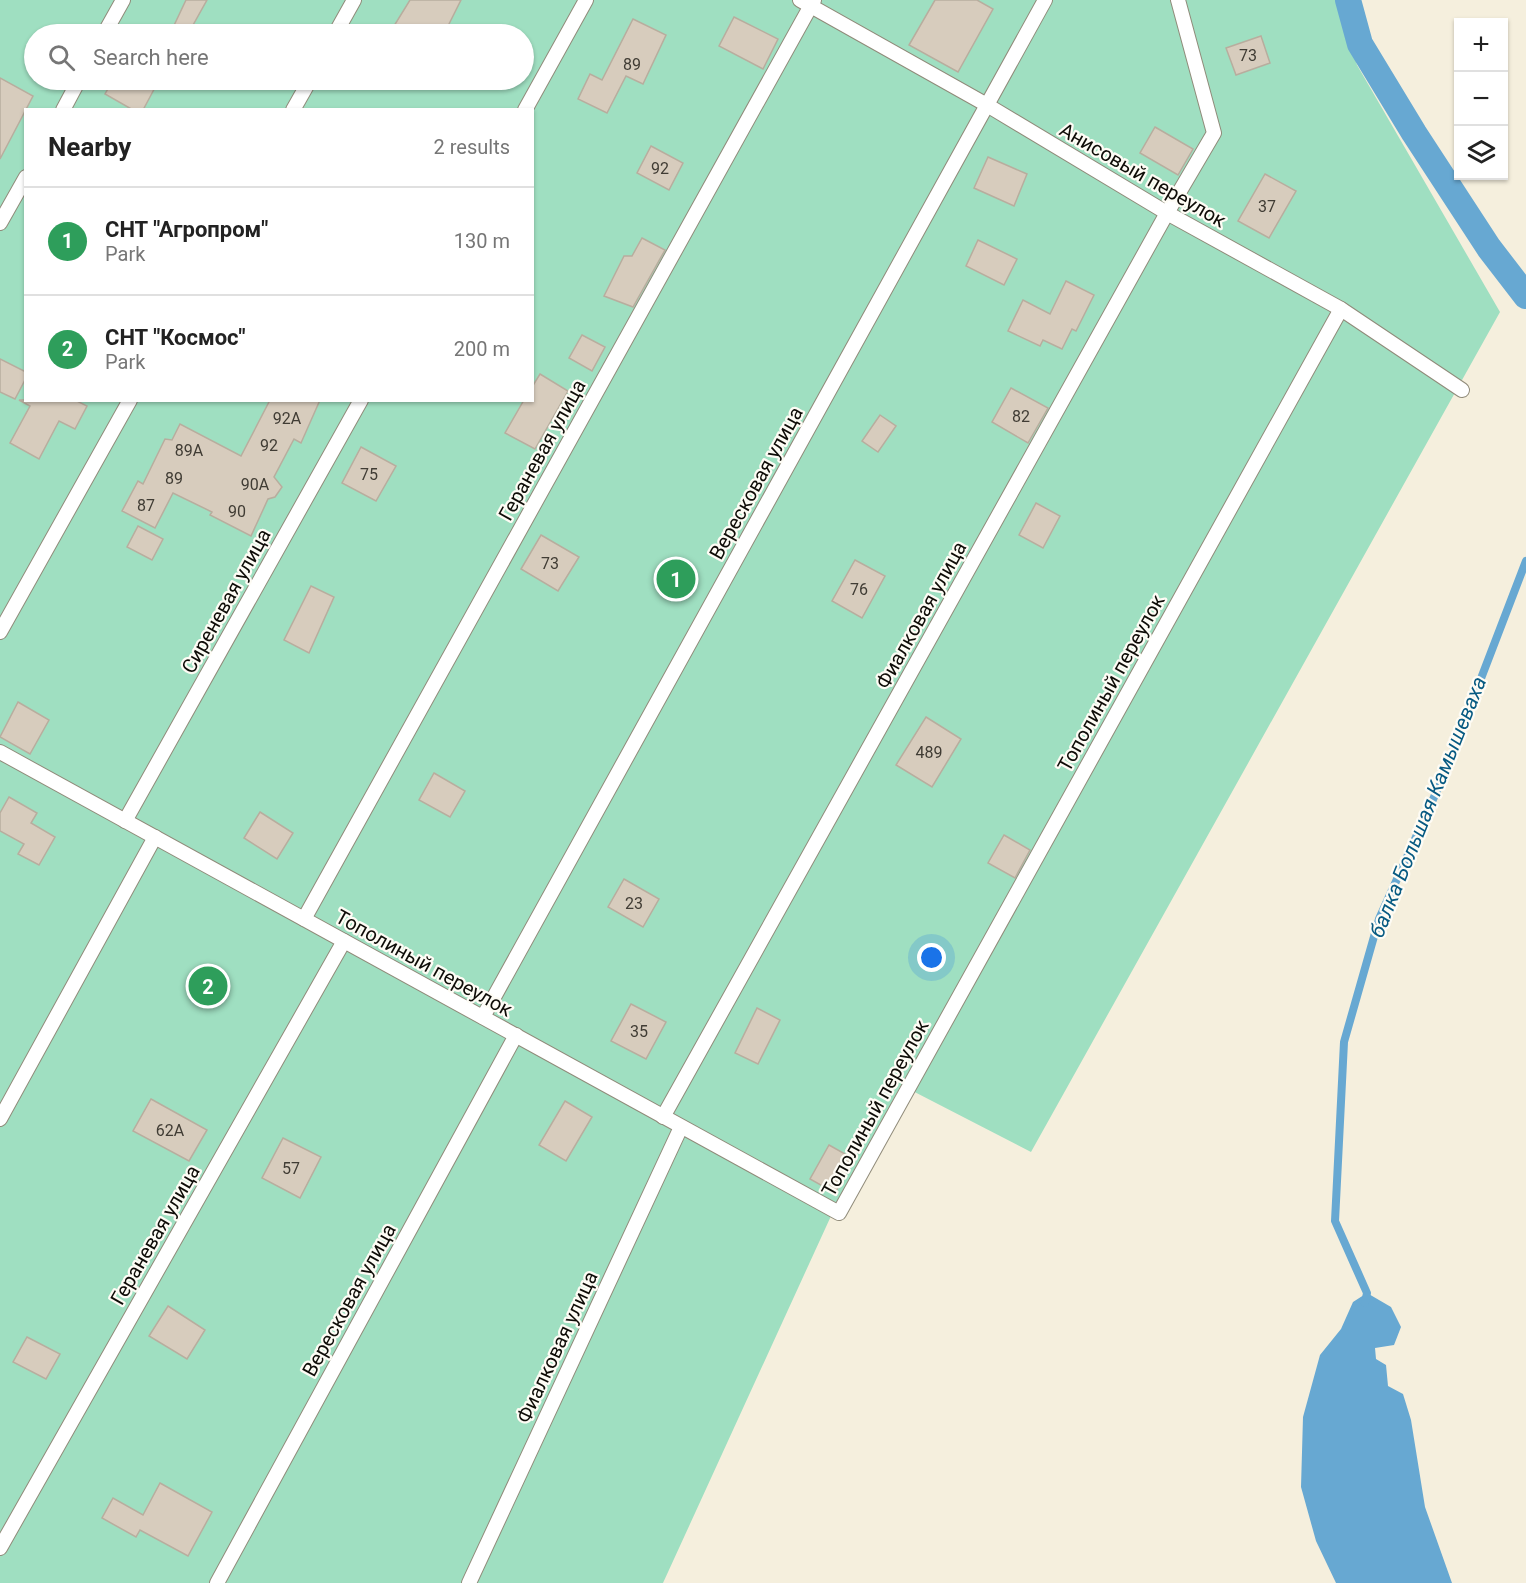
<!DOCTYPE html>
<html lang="en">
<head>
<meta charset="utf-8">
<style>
  :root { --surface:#fff; --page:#f2f2f2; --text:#222; --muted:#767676; --line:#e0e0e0; --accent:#0560ae }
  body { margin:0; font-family:Roboto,sans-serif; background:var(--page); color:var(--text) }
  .controls { position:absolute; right:18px; top:18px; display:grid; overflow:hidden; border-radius:0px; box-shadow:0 2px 4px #0004 }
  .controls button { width:54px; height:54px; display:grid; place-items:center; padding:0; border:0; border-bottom:2px solid var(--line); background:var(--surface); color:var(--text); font:30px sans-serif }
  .you { position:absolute; left:932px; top:958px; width:21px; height:21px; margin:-15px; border:4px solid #fff; border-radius:50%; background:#1a73e8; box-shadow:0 0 0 9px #1a73e833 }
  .badge { display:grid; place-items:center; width:39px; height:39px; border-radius:50%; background:var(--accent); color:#fff; font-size:20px; font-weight:700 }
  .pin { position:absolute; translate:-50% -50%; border:3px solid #fff; box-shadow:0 2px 6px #0006 }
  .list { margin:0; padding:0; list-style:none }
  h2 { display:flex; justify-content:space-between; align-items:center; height:78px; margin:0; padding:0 24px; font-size:26px }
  h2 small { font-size:20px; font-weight:400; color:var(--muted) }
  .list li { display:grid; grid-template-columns:39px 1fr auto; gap:18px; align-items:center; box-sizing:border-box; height:108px; padding:0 24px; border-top:2px solid var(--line) }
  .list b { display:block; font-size:22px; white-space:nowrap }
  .list p { margin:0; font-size:20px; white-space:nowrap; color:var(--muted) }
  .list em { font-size:20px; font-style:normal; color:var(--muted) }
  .icon { flex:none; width:33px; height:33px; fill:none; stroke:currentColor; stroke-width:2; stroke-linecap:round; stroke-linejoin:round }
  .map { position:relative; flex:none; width:1526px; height:1583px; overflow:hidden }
  .search { position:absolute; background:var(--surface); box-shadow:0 2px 4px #0004; left:24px; top:24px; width:510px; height:66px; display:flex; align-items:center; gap:15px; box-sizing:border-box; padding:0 21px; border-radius:33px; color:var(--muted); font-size:22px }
  .panel { position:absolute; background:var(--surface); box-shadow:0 2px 4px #0004; left:24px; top:108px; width:510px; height:294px; border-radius:0px }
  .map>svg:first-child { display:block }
</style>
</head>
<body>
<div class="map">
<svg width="1526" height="1583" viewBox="0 0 1526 1583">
  <rect width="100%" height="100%" fill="#f5efdd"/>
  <path fill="#9fdfc1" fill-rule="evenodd" d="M 0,0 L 1339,0 L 1357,65 L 1500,312 L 1031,1152 L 901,1085 L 831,1216 L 663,1583 L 0,1583 ZM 34,34 L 524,34 L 524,80 L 34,80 ZM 26,110 L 532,110 L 532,400 L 26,400 Z"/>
  <path fill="#67a8d2" d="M 1367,1293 L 1391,1307 L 1401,1327 L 1394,1345 L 1375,1348 L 1376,1359 L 1386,1365 L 1388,1386 L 1403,1394 L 1411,1420 L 1425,1507 L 1452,1583 L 1336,1583 L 1316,1541 L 1301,1487 L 1303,1417 L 1320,1355 L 1341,1329 L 1353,1302 Z"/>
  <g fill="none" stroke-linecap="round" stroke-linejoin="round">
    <path stroke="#67a8d2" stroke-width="8" d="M 1365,1303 L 1367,1293 L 1335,1221 L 1344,1042 L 1379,919 L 1444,775 L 1526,561"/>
    <path stroke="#67a8d2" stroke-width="26" d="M 1348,0 L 1360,44 L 1414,133 L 1489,248 L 1526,296"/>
  </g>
  <g fill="#d7ccbd" stroke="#b8ad9e" stroke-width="1.5">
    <path d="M 186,0 L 207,0 L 188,34 L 170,34 Z"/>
    <path d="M 410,0 L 461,0 L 447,28 L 445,27 L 441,34 L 389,34 Z"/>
    <path d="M 935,0 L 977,0 L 993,9 L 958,72 L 909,45 Z"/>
    <path d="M 734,17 L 778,39 L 763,69 L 719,46 Z"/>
    <path d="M 633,19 L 666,35 L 643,84 L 626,76 L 607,113 L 578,99 L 590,74 L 602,80 Z"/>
    <path d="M 1261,36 L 1270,63 L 1236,75 L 1226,48 Z"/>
    <path d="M 0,78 L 33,96 L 0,159 Z"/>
    <path d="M 113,80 L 159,80 L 143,110 L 133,110 L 105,94 Z"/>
    <path d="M 1155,127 L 1193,149 L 1178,175 L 1140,153 Z"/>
    <path d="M 651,146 L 683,163 L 669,190 L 637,173 Z"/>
    <path d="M 988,157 L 1027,174 L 1014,206 L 974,188 Z"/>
    <path d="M 1265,174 L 1296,191 L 1269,238 L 1238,221 Z"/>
    <path d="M 642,238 L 665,250 L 633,307 L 604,296 L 624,256 L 632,256 Z"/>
    <path d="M 978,240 L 1017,259 L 1004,285 L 966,266 Z"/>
    <path d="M 1066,281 L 1094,295 L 1076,331 L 1072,329 L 1062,349 L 1043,340 L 1040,346 L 1008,331 L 1023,300 L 1050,314 Z"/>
    <path d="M 582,335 L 605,347 L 592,371 L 569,358 Z"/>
    <path d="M 0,359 L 26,372 L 26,378 L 15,399 L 0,392 Z"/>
    <path d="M 540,374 L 568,391 L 535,449 L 505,433 L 524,400 L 532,400 L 532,387 Z"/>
    <path d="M 1011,388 L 1048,408 L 1028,443 L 992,422 Z"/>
    <path d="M 19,400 L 75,400 L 87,406 L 75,429 L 59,421 L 39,459 L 10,443 L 30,406 Z"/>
    <path d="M 270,400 L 320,400 L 301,443 L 294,439 L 274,477 L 282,487 L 275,497 L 268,499 L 251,536 L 210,515 L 212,512 L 173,493 L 155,528 L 122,511 L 138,481 L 143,484 L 165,439 L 172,440 L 180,424 L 241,456 Z"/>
    <path d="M 880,415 L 896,426 L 878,452 L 862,441 Z"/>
    <path d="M 361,447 L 396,466 L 376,501 L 342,483 Z"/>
    <path d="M 1036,503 L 1060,516 L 1043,548 L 1019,535 Z"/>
    <path d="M 138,526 L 163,539 L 152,560 L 127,547 Z"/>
    <path d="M 541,535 L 579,557 L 558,591 L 521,569 Z"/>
    <path d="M 855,560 L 885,576 L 862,618 L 832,601 Z"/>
    <path d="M 311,586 L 334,597 L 309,653 L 284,640 Z"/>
    <path d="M 18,702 L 49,720 L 30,754 L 0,737 Z"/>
    <path d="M 926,717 L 961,739 L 932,787 L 896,765 Z"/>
    <path d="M 434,773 L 465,791 L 450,817 L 419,800 Z"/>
    <path d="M 9,797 L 37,813 L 31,823 L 55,837 L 39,865 L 18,854 L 24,844 L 0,831 L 0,813 Z"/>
    <path d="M 260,812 L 293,833 L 277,859 L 244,838 Z"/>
    <path d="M 1004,835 L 1030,850 L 1015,878 L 988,863 Z"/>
    <path d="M 624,879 L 659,899 L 643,927 L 608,907 Z"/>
    <path d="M 631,1004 L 666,1022 L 646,1059 L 611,1041 Z"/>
    <path d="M 757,1008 L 780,1020 L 758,1064 L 735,1053 Z"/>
    <path d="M 151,1099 L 207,1130 L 189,1161 L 133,1131 Z"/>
    <path d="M 565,1101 L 592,1117 L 566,1161 L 539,1145 Z"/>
    <path d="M 283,1138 L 321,1157 L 300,1198 L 262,1178 Z"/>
    <path d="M 829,1145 L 854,1159 L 835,1193 L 810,1179 Z"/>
    <path d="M 168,1306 L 205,1330 L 187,1359 L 149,1336 Z"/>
    <path d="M 27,1337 L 60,1354 L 46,1379 L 13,1362 Z"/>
    <path d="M 160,1483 L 212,1512 L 188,1556 L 140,1530 L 136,1537 L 102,1518 L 113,1498 L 143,1515 Z"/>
  </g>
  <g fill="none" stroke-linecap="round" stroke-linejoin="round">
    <defs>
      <g id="service">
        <path d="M 800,0 L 987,105 L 1167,213 L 1341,309 L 1462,390"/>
        <path d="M 104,34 L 123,0"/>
        <path d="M 335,34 L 354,0"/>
        <path d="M 63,110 L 79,80"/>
        <path d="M 293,110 L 310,80"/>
        <path d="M 525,110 L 586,0"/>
        <path d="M 0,223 L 26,177"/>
        <path d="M 0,632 L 130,400"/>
        <path d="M 0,752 L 839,1213 L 1341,309"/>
        <path d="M 125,821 L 361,400"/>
        <path d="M 304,919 L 814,0"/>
        <path d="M 483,1017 L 1045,0"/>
        <path d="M 663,1117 L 1167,213 L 1214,133 L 1178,0"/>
        <path d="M 0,1119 L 155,837"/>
        <path d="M 0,1548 L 344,941"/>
        <path d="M 217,1583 L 516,1035"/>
        <path d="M 469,1583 L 681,1127"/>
      </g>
    </defs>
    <use href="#service" stroke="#908b7a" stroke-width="16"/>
    <use href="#service" stroke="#fff" stroke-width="14"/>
  </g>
  <g text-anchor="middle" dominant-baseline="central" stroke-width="4.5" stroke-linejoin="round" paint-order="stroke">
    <g font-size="16" fill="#403c34">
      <text x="1248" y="55">73</text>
      <text x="632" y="64">89</text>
      <text x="660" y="168">92</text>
      <text x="1267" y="206">37</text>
      <text x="1021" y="416">82</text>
      <text x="287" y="418">92А</text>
      <text x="269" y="445">92</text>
      <text x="189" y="450">89А</text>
      <text x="369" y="474">75</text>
      <text x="174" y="478">89</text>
      <text x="255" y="484">90А</text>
      <text x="146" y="505">87</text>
      <text x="237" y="511">90</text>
      <text x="550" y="563">73</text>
      <text x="859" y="589">76</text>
      <text x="929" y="752">489</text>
      <text x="634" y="903">23</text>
      <text x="639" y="1031">35</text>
      <text x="170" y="1130">62А</text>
      <text x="291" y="1168">57</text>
    </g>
    <g font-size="20" fill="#0e0c07" stroke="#fefcf5">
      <text transform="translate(1143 175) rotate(30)">Анисовый переулок</text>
      <text transform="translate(542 450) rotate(-61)">Гераневая улица</text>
      <text transform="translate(756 483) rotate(-61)">Вересковая улица</text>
      <text transform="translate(226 601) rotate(-61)">Сиреневая улица</text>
      <text transform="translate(921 615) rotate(-61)">Фиалковая улица</text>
      <text transform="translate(1111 683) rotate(-61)">Тополиный переулок</text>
      <text transform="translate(424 963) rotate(29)">Тополиный переулок</text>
      <text transform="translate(875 1108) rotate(-61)">Тополиный переулок</text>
      <text transform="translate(155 1235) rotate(-60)">Гераневая улица</text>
      <text transform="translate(349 1300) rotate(-61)">Вересковая улица</text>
      <text transform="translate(557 1347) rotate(-65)">Фиалковая улица</text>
    </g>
    <g font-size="21" font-style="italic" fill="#075a82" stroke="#fefcf5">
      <text transform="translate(1428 807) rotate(-68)">балка Большая Камышеваха</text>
    </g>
  </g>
</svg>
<div class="controls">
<button>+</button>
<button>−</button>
<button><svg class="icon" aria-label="layers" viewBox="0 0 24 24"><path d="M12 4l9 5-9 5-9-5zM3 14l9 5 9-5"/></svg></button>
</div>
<div class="you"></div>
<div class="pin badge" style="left:676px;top:579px;background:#2e9e5b">1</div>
<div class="pin badge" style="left:208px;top:986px;background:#2e9e5b">2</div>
<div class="search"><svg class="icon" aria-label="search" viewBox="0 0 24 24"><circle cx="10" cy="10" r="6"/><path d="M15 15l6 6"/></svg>Search here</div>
<section class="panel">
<h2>Nearby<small>2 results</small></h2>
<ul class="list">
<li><span class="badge" style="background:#2e9e5b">1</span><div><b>СНТ &quot;Агропром&quot;</b><p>Park</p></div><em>130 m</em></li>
<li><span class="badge" style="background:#2e9e5b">2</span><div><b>СНТ &quot;Космос&quot;</b><p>Park</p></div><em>200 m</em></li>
</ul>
</section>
</div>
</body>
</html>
